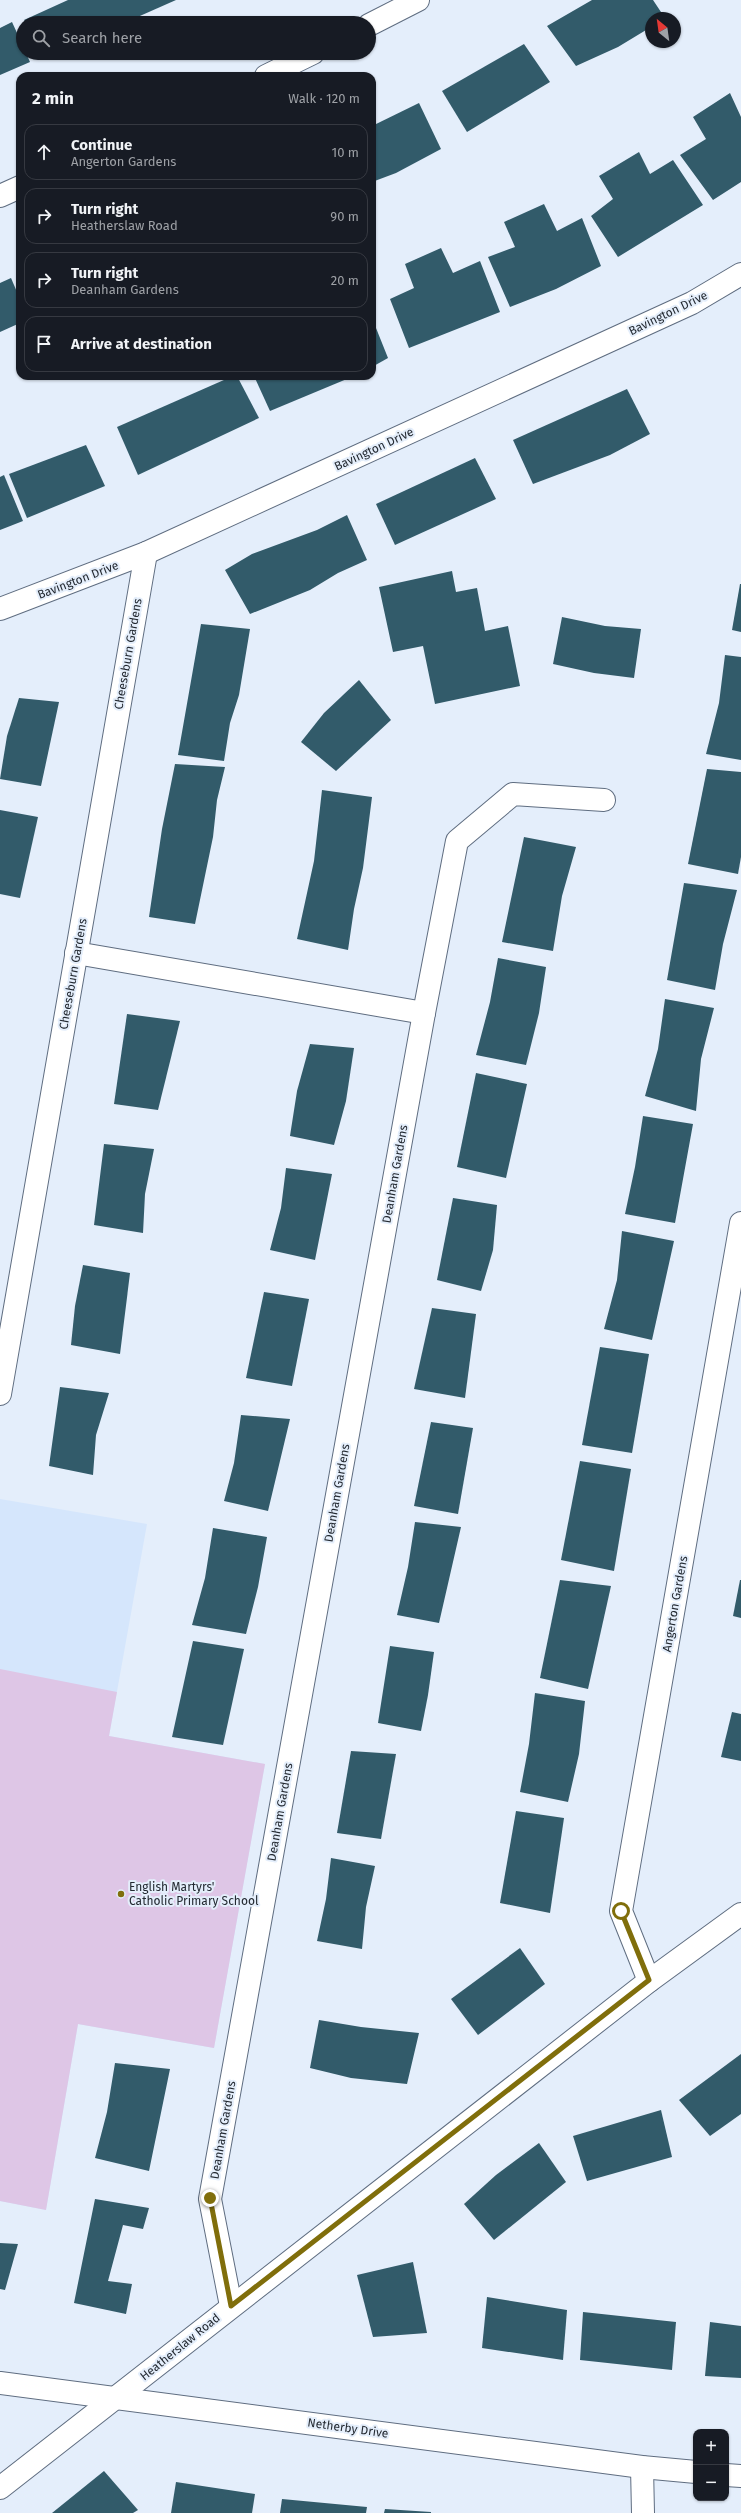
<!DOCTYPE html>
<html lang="en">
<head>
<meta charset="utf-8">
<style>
  :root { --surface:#171b24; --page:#20242c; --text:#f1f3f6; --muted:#9ea1a6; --line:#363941 }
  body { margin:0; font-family:"Fira Sans",sans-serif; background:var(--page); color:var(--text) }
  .controls { position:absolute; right:12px; bottom:12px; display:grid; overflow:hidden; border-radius:8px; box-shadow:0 1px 3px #0004 }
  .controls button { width:36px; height:36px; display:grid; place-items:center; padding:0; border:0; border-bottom:1px solid var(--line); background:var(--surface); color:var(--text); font:20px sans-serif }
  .compass { position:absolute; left:645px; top:12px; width:36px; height:36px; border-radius:50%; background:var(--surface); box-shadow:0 1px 3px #0004; rotate:331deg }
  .stop { position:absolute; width:12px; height:12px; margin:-9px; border:3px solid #806e0b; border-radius:50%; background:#fff }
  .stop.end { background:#806e0b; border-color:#fff; box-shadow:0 1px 4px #0008 }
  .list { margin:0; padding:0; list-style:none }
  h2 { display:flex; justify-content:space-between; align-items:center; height:52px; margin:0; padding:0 16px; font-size:17px }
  h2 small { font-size:13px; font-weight:400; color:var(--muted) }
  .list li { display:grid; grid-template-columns:26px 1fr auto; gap:12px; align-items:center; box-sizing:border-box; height:56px; margin:0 8px 8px; padding:0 8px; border:1px solid var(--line); border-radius:12px }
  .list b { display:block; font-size:15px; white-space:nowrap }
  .list p { margin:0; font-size:13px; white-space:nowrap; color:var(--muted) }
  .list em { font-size:13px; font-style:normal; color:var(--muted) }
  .icon { flex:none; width:22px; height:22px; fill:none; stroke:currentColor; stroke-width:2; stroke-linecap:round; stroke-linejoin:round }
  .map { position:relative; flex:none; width:741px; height:2513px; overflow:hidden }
  .search { position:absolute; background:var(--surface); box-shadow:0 1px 3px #0004; left:16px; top:16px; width:360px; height:44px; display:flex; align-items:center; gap:10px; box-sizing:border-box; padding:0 14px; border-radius:22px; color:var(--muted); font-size:15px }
  .panel { position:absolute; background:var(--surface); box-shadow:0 1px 3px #0004; left:16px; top:72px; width:360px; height:308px; border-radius:12px }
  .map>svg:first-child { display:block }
</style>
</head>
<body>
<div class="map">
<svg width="741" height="2513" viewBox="0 0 741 2513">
  <rect width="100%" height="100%" fill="#e4eefb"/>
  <path fill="#d5e6fc" d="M 0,1499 L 147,1524 L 109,1736 L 265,1764 L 214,2048 L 78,2024 L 46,2210 L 0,2201 Z"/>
  <path fill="#dec6e6" d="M 0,1669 L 117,1692 L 109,1736 L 265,1764 L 214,2048 L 78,2024 L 46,2210 L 0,2201 Z"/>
  <g fill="#325b6a">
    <path d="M 68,0 L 176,0 L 124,23 L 26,23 L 24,20 Z"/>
    <path d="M 592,0 L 653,0 L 665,18 L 651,18 L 651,27 L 618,47 L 576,66 L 547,26 Z"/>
    <path d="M 12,22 L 23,46 L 23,53 L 26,53 L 30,62 L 0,75 L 0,28 Z"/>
    <path d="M 524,44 L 550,82 L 467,132 L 442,91 Z"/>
    <path d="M 39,53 L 58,53 L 42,60 Z"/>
    <path d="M 730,93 L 741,117 L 741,182 L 713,200 L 680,155 L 706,139 L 693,117 Z"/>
    <path d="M 419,103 L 441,149 L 396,173 L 372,182 L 372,126 Z"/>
    <path d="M 639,152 L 650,174 L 673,160 L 703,205 L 618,257 L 591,216 L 613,199 L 599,176 Z"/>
    <path d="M 544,204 L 557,231 L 582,218 L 601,266 L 556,289 L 510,307 L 488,257 L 515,247 L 504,222 Z"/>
    <path d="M 441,248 L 453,273 L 480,261 L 500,312 L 409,348 L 390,299 L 414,288 L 405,264 Z"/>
    <path d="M 11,278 L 20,299 L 20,323 L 0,332 L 0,283 Z"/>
    <path d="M 372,318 L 388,358 L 372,367 Z"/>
    <path d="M 233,376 L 237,376 L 259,418 L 138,475 L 117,427 Z"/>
    <path d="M 254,376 L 354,376 L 270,411 Z"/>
    <path d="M 627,389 L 650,434 L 610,455 L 533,484 L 513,440 Z"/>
    <path d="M 86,445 L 105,486 L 27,518 L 9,474 Z"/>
    <path d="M 475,458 L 496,499 L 395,545 L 376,504 Z"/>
    <path d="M 4,475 L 23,521 L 0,530 L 0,477 Z"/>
    <path d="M 347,515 L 367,560 L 338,573 L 310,590 L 250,614 L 225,570 L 252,554 L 317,530 Z"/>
    <path d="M 452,571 L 456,592 L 477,588 L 485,631 L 508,626 L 520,686 L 435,704 L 423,646 L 393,652 L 379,587 Z"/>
    <path d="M 740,584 L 741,584 L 741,632 L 732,630 Z"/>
    <path d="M 562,617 L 605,626 L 641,629 L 634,678 L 594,673 L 553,664 Z"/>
    <path d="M 201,624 L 250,629 L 239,695 L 230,723 L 224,761 L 178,755 Z"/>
    <path d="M 725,655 L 741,657 L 741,760 L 706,754 L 719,703 Z"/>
    <path d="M 359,680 L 391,720 L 336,771 L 301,742 L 324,713 Z"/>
    <path d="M 19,698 L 59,702 L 41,786 L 0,779 L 7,736 Z"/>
    <path d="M 175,764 L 225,767 L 217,800 L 213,837 L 195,924 L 149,917 L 162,829 Z"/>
    <path d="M 707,769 L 741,772 L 741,857 L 738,874 L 688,864 Z"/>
    <path d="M 322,790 L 372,797 L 363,868 L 354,909 L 348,950 L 297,939 L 314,861 Z"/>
    <path d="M 0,810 L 38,817 L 20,898 L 0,894 Z"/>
    <path d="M 524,837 L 576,847 L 562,896 L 553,951 L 502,942 Z"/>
    <path d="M 684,883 L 737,890 L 723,944 L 715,990 L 667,980 Z"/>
    <path d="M 498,958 L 546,967 L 539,1013 L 526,1065 L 476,1055 L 490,1002 Z"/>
    <path d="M 665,999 L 714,1008 L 701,1059 L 696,1111 L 645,1096 L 658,1049 Z"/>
    <path d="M 127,1014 L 180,1021 L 158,1110 L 114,1104 Z"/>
    <path d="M 310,1044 L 354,1048 L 346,1101 L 334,1145 L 290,1136 L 297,1091 Z"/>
    <path d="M 476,1073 L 527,1084 L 506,1178 L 457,1167 Z"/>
    <path d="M 643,1116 L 693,1124 L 675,1223 L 625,1214 L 635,1167 Z"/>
    <path d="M 104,1144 L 154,1149 L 145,1194 L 143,1233 L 94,1225 Z"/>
    <path d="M 286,1168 L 332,1174 L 315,1260 L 270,1250 L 281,1208 Z"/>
    <path d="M 453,1198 L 497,1205 L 493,1250 L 481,1291 L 437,1280 Z"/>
    <path d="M 622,1231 L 674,1241 L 652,1340 L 604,1329 L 617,1280 Z"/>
    <path d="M 83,1265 L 130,1273 L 120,1354 L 71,1345 L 75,1306 Z"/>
    <path d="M 264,1292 L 309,1299 L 292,1386 L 246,1378 Z"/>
    <path d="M 432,1308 L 476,1314 L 465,1398 L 414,1389 Z"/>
    <path d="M 600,1347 L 649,1354 L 632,1453 L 582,1445 Z"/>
    <path d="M 60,1387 L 109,1393 L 96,1435 L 93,1475 L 49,1466 Z"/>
    <path d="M 241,1415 L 290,1419 L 268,1511 L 224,1501 L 234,1463 Z"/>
    <path d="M 431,1422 L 473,1428 L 458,1514 L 414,1506 Z"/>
    <path d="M 580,1461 L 631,1469 L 614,1571 L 561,1560 Z"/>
    <path d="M 415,1522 L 461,1527 L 439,1623 L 397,1615 L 408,1567 Z"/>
    <path d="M 213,1528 L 267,1537 L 258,1587 L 246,1634 L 192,1625 L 205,1578 Z"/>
    <path d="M 560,1580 L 611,1586 L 588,1689 L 540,1678 Z"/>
    <path d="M 740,1580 L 741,1580 L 741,1618 L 733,1616 Z"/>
    <path d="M 193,1641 L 244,1649 L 223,1745 L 172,1737 Z"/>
    <path d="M 390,1646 L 434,1652 L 428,1695 L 421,1731 L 378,1723 Z"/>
    <path d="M 535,1693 L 585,1701 L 579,1754 L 568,1802 L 520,1792 L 529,1744 Z"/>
    <path d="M 732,1712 L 741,1714 L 741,1761 L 721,1757 Z"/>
    <path d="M 351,1751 L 396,1754 L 381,1839 L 337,1833 Z"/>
    <path d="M 516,1811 L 564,1818 L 550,1913 L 500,1903 Z"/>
    <path d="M 331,1858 L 375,1866 L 366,1907 L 362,1949 L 317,1941 L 326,1899 Z"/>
    <path d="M 520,1948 L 545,1984 L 478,2035 L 451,1999 Z"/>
    <path d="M 319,2020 L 361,2027 L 419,2033 L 407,2084 L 351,2078 L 310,2068 Z"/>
    <path d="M 741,2054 L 741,2114 L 710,2136 L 679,2100 Z"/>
    <path d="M 115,2063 L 170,2069 L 149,2171 L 95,2158 L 107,2112 Z"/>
    <path d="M 661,2110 L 672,2157 L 587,2181 L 573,2136 Z"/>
    <path d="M 539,2143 L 566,2182 L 494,2240 L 464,2204 L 496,2175 Z"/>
    <path d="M 95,2199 L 149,2208 L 143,2229 L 123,2225 L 108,2281 L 132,2284 L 126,2314 L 74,2303 Z"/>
    <path d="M 0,2243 L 18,2244 L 5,2290 L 0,2289 Z"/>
    <path d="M 413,2262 L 427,2333 L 373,2337 L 357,2275 Z"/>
    <path d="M 487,2297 L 567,2310 L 563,2360 L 482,2348 Z"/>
    <path d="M 583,2312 L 676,2322 L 672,2370 L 580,2360 Z"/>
    <path d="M 710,2322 L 741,2326 L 741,2378 L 705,2376 Z"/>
    <path d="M 104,2471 L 138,2510 L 133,2513 L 52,2513 Z"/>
    <path d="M 176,2482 L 255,2494 L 252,2513 L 171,2513 Z"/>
    <path d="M 282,2499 L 367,2507 L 366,2513 L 280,2513 Z"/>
    <path d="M 385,2509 L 431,2512 L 431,2513 L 384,2513 Z"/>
  </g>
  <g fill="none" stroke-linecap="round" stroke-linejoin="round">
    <defs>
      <g id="minor">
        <path d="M 0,609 L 146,553 L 692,303 L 741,274"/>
        <path d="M 76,953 L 424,1013"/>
        <path d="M 0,1394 L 146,553"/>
        <path d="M 649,1981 L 621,1911 L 741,1223"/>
        <path d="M 231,2306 L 210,2199 L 424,1013 L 457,841 L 513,794 L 604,800"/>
        <path d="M 0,2383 L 642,2467 L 696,2472"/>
        <path d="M 642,2467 L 643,2513"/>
        <path d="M 726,2475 L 741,2476"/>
        <path d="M 0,2488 L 649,1981 L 741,1914"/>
      </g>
      <g id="major">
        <path d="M 369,25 L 418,0"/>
        <path d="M 266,76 L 313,53"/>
        <path d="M 0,196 L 20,187"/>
      </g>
    </defs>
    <use href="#minor" stroke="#5f6d80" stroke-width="24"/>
    <use href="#major" stroke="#5f6d80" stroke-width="24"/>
    <use href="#minor" stroke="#fff" stroke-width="22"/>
    <use href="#major" stroke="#fff" stroke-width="22"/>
  </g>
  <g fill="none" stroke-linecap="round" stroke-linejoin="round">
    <path stroke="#806e0b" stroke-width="5" d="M 210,2198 L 231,2306 L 649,1980 L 621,1911"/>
  </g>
  <circle fill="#806e0b" stroke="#e4eefb" stroke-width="1.5" cx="121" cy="1894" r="4"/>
  <g text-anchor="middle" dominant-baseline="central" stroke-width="4" stroke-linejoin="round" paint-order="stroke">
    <g font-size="12" fill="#232931" stroke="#e4eefb">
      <text transform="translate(668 313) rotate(-26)">Bavington Drive</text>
      <text transform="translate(374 449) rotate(-25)">Bavington Drive</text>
      <text transform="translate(78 580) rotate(-21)">Bavington Drive</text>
      <text transform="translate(128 654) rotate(-80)">Cheeseburn Gardens</text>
      <text transform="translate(73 974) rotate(-80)">Cheeseburn Gardens</text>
      <text transform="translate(395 1174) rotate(-80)">Deanham Gardens</text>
      <text transform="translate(337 1493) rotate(-80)">Deanham Gardens</text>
      <text transform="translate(675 1604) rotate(-80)">Angerton Gardens</text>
      <text transform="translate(280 1812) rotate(-80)">Deanham Gardens</text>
      <text transform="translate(223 2130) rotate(-80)">Deanham Gardens</text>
      <text transform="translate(180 2347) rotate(-39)">Heatherslaw Road</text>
      <text transform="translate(348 2428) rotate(8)">Netherby Drive</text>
    </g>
    <g font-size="12" fill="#232931" stroke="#e4eefb" text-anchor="start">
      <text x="129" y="1887">English Martyrs'<tspan x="129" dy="14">Catholic Primary School</tspan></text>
    </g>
  </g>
</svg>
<div class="controls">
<button>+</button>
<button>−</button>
</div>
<svg class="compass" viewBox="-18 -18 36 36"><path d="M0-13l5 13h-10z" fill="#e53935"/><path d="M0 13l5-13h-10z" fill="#9ea1a6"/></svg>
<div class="stop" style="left:621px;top:1911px"></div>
<div class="stop end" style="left:210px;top:2198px"></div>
<div class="search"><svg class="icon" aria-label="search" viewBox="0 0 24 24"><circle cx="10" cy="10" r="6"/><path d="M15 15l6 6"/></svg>Search here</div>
<section class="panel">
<h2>2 min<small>Walk · 120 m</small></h2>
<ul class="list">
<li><svg class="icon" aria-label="ahead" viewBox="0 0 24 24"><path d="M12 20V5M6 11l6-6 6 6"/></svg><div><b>Continue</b><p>Angerton Gardens</p></div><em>10 m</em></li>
<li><svg class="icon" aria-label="right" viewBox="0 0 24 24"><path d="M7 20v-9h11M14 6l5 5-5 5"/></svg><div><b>Turn right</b><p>Heatherslaw Road</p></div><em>90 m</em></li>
<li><svg class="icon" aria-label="right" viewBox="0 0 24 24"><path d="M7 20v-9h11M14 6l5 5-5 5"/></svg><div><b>Turn right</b><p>Deanham Gardens</p></div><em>20 m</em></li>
<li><svg class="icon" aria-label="arrive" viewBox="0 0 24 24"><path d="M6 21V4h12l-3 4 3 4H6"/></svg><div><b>Arrive at destination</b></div></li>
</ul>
</section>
</div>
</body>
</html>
